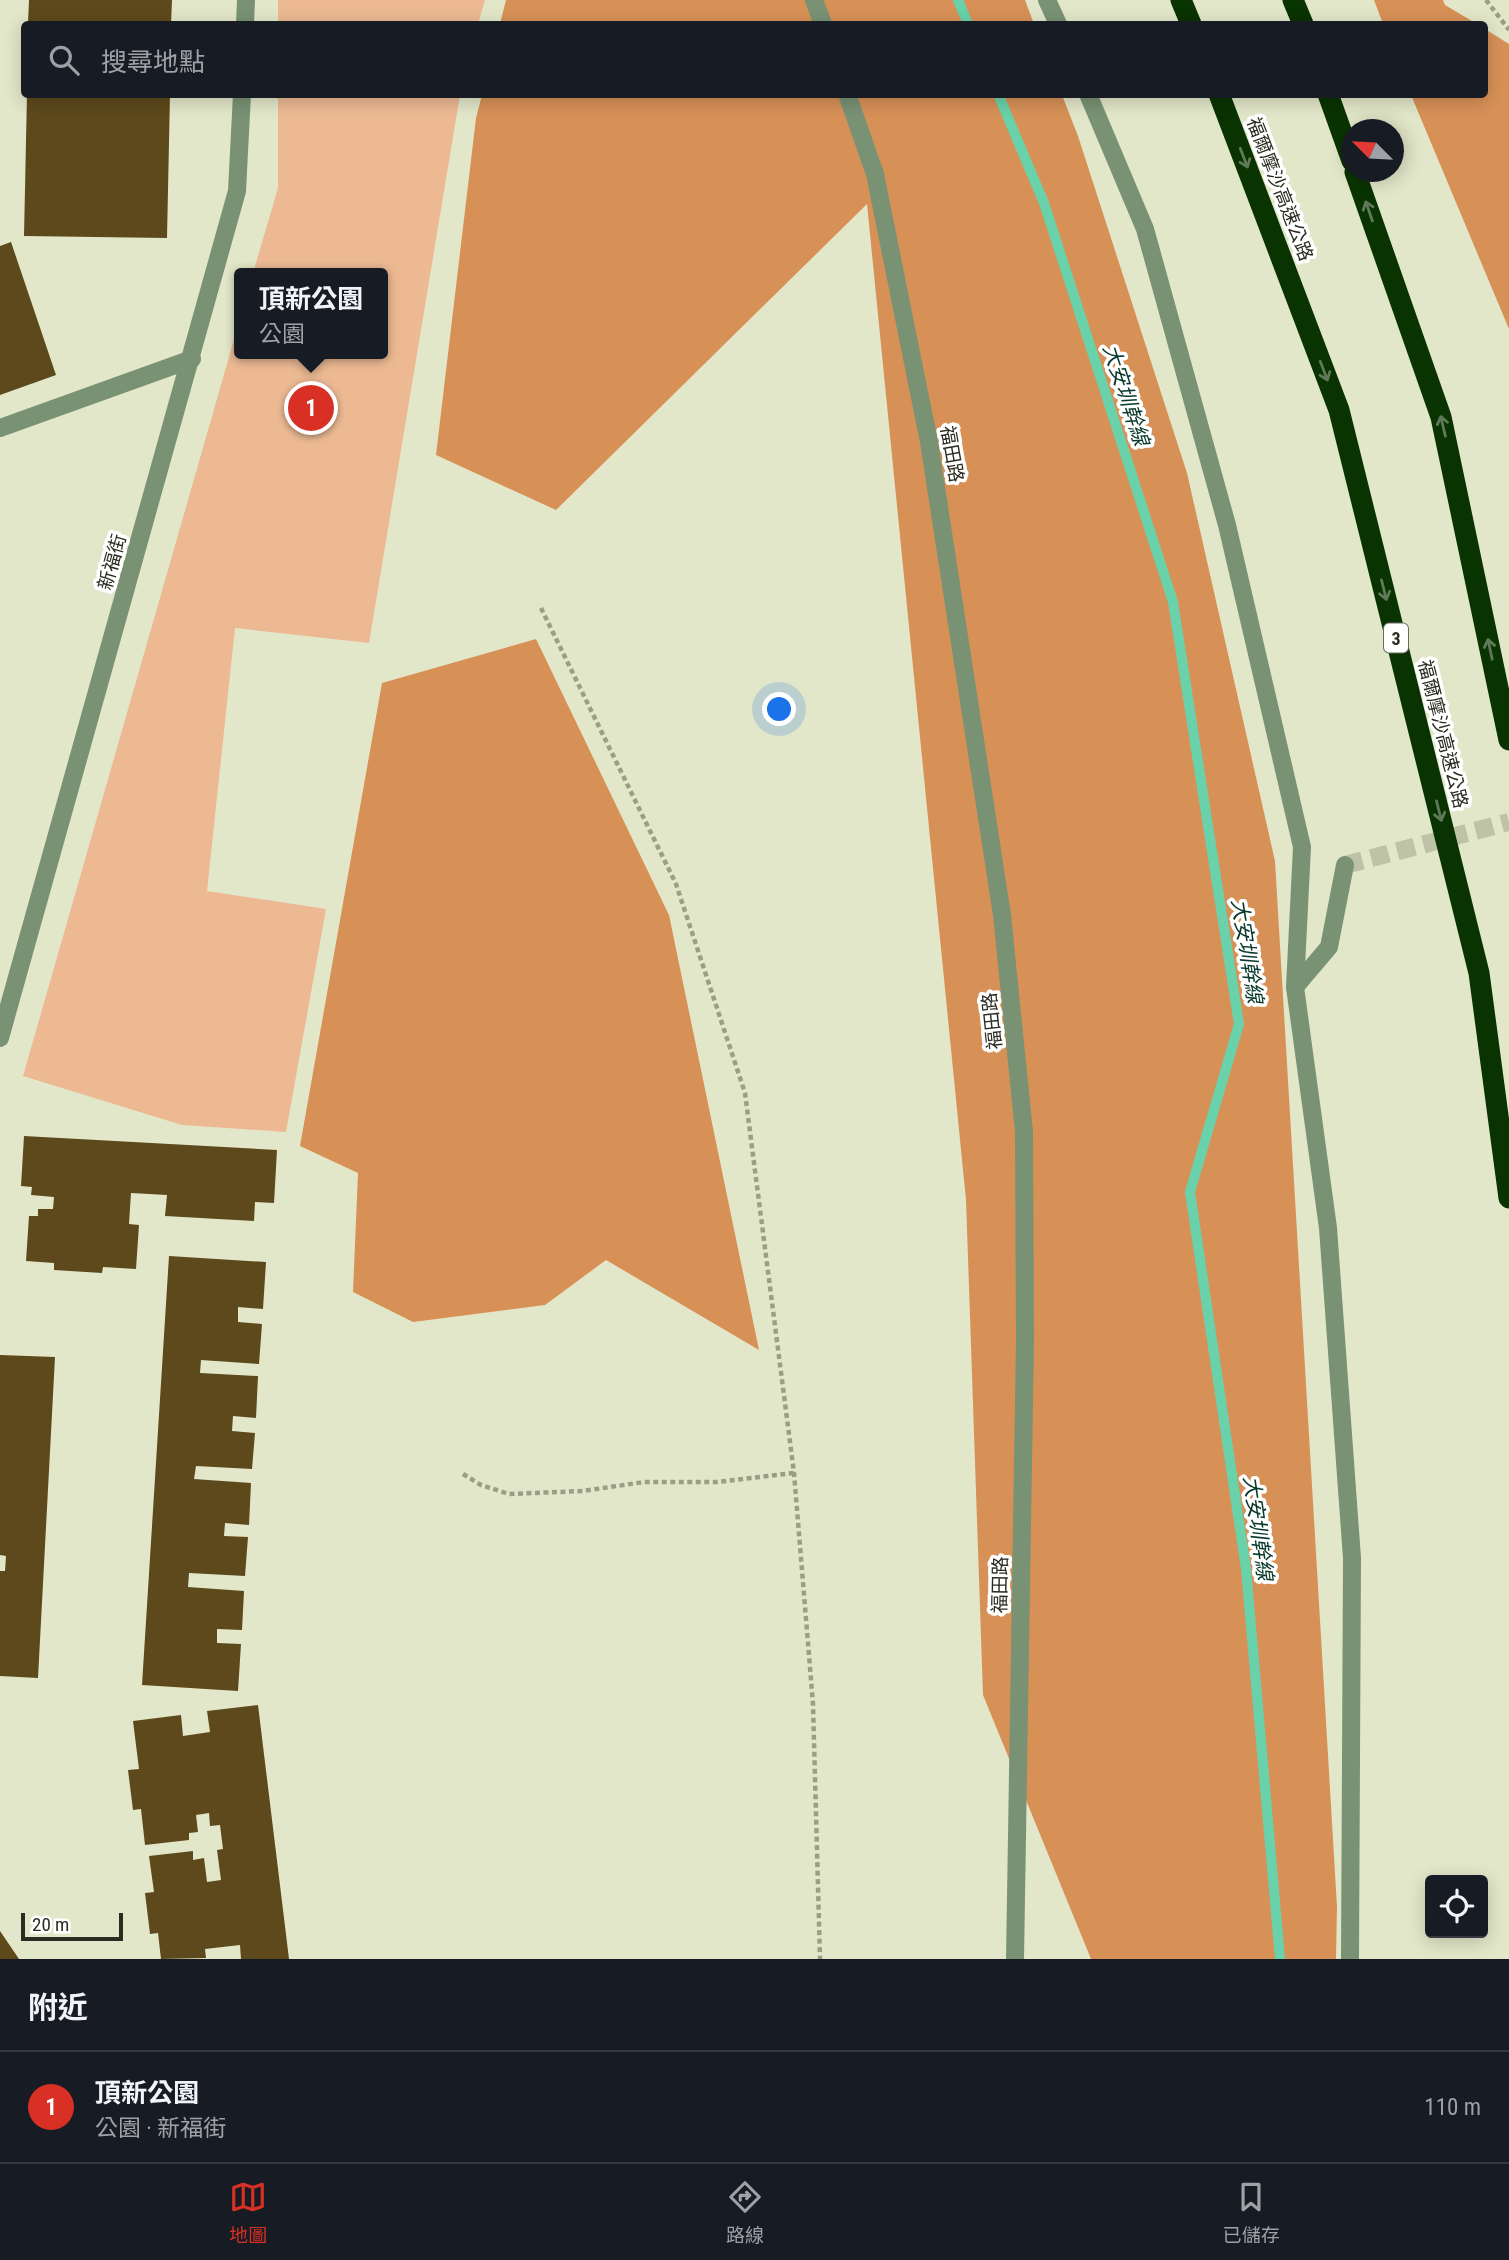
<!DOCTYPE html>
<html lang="zh-TW">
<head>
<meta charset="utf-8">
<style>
  :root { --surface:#171b24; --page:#242831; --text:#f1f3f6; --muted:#9ea1a6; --line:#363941; --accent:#d93025 }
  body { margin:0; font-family:"Roboto Condensed","Noto Sans TC",sans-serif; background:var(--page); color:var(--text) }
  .controls { position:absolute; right:21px; bottom:21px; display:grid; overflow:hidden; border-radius:7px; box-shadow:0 4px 18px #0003 }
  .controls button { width:63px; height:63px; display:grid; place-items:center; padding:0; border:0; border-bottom:2px solid var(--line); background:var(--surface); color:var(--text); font:35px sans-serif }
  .compass { position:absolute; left:1341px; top:119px; width:63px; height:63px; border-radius:50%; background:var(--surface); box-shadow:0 4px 18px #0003; rotate:294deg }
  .scale { position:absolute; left:21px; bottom:18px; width:102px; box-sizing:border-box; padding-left:7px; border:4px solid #2b2c21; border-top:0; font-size:19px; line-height:24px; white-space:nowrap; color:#2b2c21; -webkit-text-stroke:5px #fff; paint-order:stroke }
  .you { position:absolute; left:780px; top:710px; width:24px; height:24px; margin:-18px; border:5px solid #fff; border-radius:50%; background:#1a73e8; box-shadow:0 0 0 10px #1a73e833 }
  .badge { display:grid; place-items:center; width:46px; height:46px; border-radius:50%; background:var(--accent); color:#fff; font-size:23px; font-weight:700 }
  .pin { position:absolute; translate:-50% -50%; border:4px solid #fff; box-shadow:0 2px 7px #0006 }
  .popup { position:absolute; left:234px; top:268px; width:154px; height:91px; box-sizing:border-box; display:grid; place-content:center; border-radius:7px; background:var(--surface); filter:drop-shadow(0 2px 5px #0005); font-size:23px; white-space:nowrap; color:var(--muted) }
  .popup b { font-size:26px; color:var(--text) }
  .popup::after { content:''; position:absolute; left:50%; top:100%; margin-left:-14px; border:14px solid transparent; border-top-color:var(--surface) }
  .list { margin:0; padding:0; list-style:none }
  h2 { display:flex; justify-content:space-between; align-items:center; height:91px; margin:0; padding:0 28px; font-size:30px }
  h2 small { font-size:23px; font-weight:400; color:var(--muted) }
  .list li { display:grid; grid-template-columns:46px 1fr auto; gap:21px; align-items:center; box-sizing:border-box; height:112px; padding:0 28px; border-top:2px solid var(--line) }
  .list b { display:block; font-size:26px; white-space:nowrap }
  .list p { margin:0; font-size:23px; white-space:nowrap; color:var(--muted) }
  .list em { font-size:23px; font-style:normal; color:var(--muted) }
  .icon { flex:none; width:38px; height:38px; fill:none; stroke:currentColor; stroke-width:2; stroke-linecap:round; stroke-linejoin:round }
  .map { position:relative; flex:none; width:1509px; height:1959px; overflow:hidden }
  .search { position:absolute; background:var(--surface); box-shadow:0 4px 18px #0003; left:21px; right:21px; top:21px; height:77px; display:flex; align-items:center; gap:18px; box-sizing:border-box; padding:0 24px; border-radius:7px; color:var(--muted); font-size:26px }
  .sheet { height:203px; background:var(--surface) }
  nav { display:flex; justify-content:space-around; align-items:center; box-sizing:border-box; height:98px; border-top:2px solid var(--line); background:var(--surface); font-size:19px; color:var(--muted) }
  nav a { display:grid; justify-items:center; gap:4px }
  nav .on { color:var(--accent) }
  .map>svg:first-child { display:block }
</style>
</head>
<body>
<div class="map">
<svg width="1509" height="1959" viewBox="0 0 1509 1959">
  <rect width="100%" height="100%" fill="#e3e7c9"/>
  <g fill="#ecb993">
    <path d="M 278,0 L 485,0 L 478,24 L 278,24 Z"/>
    <path d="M 278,95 L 460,95 L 369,643 L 235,628 L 207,891 L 326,909 L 286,1132 L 182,1125 L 23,1076 L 239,322 L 239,354 L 383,354 L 383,273 L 253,273 L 278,188 Z"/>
  </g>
  <g fill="#d79157">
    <path d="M 506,0 L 1025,0 L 1034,24 L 500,24 Z"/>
    <path d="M 1374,0 L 1443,0 L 1445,5 L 1477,24 L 1383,24 Z"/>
    <path d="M 1485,29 L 1509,44 L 1509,329 L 1411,95 L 1484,94 Z"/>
    <path d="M 482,95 L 1062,95 L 1078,136 L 1187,473 L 1275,861 L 1337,1907 L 1336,1959 L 1091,1959 L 983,1695 L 966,1200 L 867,204 L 556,510 L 436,455 L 476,118 Z"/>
    <path d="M 536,639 L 669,915 L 759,1350 L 606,1260 L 545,1305 L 413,1322 L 353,1292 L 358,1173 L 300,1146 L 382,683 Z"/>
  </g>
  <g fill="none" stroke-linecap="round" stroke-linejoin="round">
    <g stroke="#69d2ab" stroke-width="10">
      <path d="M 958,0 L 968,24"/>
      <path d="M 998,94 L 1044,203 L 1173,602 L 1239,1024 L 1190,1192 L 1246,1569 L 1280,1959"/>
    </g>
  </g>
  <g fill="#5d491b">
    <path d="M 29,0 L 172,0 L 171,24 L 28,24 Z"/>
    <path d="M 27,94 L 170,94 L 167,238 L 24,236 Z"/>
    <path d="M 11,242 L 56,375 L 0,395 L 0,246 Z"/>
    <path d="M 24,1136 L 277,1150 L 274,1203 L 255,1202 L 254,1221 L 165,1216 L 167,1195 L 131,1193 L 129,1224 L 139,1225 L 136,1269 L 103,1267 L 102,1273 L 54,1270 L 54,1263 L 26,1261 L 29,1216 L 38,1216 L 38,1209 L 53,1209 L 54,1197 L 31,1195 L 32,1187 L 21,1186 Z"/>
    <path d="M 169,1256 L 266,1262 L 263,1309 L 238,1307 L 238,1322 L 262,1324 L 259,1364 L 201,1360 L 200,1373 L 258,1376 L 256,1418 L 233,1416 L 232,1431 L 255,1433 L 252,1469 L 196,1466 L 194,1479 L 251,1483 L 249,1525 L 225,1523 L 224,1536 L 248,1537 L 245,1576 L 189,1573 L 188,1587 L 244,1591 L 242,1630 L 217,1629 L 217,1643 L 241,1644 L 238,1691 L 142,1685 Z"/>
    <path d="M 0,1355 L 55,1357 L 38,1678 L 0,1676 L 0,1571 L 5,1571 L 6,1556 L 0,1555 Z"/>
    <path d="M 258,1705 L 289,1959 L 241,1959 L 240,1945 L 205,1949 L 206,1958 L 161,1959 L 158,1933 L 150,1934 L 145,1893 L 154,1892 L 149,1856 L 193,1851 L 193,1860 L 204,1858 L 207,1882 L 221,1880 L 217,1850 L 223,1849 L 220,1825 L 210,1826 L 209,1813 L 196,1815 L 198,1832 L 189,1833 L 189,1840 L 145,1845 L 141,1809 L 133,1810 L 128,1770 L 139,1769 L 133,1721 L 181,1715 L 183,1736 L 210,1732 L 207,1711 Z"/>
    <path d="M 0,1931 L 19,1959 L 0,1959 Z"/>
  </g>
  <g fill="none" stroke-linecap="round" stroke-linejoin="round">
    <path stroke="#bec2a7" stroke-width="18" stroke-dasharray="18 9" stroke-linecap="butt" d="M 1345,865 L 1509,822"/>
    <g stroke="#9b9e87" stroke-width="4.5" stroke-dasharray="5 3.5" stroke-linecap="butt">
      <path d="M 1486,0 L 1509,30"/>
      <path d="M 541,608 L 676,884 L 745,1093 L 794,1473 L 813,1704 L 820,1959"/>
      <path d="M 463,1474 L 481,1485 L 509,1494 L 583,1491 L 644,1482 L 717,1482 L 794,1473"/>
    </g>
    <g stroke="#799274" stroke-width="18">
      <path d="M 814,0 L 823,24"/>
      <path d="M 1047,0 L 1058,24"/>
      <path d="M 245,24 L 246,0"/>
      <path d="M 847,94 L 875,174 L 929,442 L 1002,915 L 1024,1132 L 1025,1340 L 1015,1959"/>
      <path d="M 1088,94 L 1145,229 L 1227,525 L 1302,847 L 1295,987 L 1328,1228 L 1352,1558 L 1350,1959"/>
      <path d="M 0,428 L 192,359"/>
      <path d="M 1295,987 L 1329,947 L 1345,865"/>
      <path d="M 0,1038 L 237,191 L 242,94"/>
    </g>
    <g stroke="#093300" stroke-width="21">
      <path d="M 1181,0 L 1191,24"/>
      <path d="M 1293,0 L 1303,24"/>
      <path d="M 1219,94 L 1339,410 L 1479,973 L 1509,1198"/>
      <path d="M 1328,94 L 1352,161"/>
      <path d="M 1355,172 L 1441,417 L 1509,740"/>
    </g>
  </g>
  <defs><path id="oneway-shaft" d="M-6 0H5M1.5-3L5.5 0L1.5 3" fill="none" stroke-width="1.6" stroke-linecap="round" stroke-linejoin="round" transform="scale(1.75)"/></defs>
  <g stroke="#5f7a59">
    <use href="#oneway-shaft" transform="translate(1244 158) rotate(69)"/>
    <use href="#oneway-shaft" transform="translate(1369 211) rotate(-109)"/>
    <use href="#oneway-shaft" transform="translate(1324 371) rotate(69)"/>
    <use href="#oneway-shaft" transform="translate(1443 426) rotate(-103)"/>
    <use href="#oneway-shaft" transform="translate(1384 590) rotate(76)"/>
    <use href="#oneway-shaft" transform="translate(1490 649) rotate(-102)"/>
    <use href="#oneway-shaft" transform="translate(1439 811) rotate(76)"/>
  </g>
  <g text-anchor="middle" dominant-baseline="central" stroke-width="7" stroke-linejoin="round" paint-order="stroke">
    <rect fill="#fff" stroke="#6b6b64" stroke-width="2" x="1384" y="623.5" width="24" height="29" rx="5"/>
    <g font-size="18" font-weight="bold" fill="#2b2c21">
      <text x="1396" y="638">3</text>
    </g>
    <g font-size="19" fill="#2b2c21" stroke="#fff">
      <text transform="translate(1280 189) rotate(69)">福爾摩沙高速公路</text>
      <text transform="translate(952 454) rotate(80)">福田路</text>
      <text transform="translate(112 562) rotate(-74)">新福街</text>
      <text transform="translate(1443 734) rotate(76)">福爾摩沙高速公路</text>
      <text transform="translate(992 1021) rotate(-96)">福田路</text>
      <text transform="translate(1000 1585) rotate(-89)">福田路</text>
    </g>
    <g font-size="21" font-style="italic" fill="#09392a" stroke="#fff">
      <text transform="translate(1126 395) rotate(72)">大安圳幹線</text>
      <text transform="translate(1247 951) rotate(81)">大安圳幹線</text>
      <text transform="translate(1258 1528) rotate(82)">大安圳幹線</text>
    </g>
  </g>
</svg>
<div class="controls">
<button><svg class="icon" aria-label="locate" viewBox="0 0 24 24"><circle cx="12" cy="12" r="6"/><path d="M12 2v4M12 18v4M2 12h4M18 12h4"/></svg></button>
</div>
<svg class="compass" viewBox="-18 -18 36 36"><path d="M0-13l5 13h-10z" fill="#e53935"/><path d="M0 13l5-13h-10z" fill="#9ea1a6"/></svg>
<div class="scale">20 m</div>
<div class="you"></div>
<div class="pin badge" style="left:311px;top:408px">1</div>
<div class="popup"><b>頂新公園</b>公園</div>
<div class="search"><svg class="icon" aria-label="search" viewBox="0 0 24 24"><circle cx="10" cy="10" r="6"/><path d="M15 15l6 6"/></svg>搜尋地點</div>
</div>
<section class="sheet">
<h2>附近<small></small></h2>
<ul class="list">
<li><span class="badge">1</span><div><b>頂新公園</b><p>公園 · 新福街</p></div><em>110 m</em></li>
</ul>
</section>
<nav>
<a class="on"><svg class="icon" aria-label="map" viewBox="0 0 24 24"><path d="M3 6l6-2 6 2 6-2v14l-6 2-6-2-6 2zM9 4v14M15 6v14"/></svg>地圖</a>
<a><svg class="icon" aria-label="directions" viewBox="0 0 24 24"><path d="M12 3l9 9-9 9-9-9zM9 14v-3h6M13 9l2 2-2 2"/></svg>路線</a>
<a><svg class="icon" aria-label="saved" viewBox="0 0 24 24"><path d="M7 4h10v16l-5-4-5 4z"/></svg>已儲存</a>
</nav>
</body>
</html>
